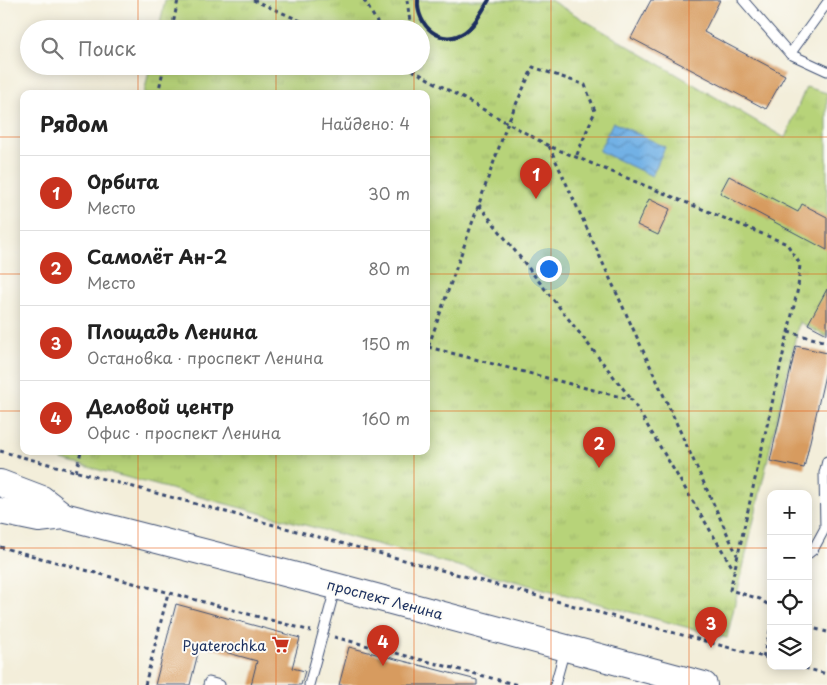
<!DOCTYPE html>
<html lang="ru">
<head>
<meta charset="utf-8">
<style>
  :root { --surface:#fff; --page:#f2f2f2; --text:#222; --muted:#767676; --line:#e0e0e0; --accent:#c8321e }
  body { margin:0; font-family:"Playpen Sans",sans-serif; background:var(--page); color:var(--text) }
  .controls { position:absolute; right:15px; bottom:15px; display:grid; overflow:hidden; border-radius:10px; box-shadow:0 2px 12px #0003 }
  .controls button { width:45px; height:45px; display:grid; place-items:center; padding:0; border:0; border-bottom:1px solid var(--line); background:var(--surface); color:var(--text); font:25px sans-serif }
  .you { position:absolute; left:548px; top:268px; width:18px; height:18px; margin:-12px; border:4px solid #fff; border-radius:50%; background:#1a73e8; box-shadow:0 0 0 8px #1a73e833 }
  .badge { display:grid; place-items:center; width:32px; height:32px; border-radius:50%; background:var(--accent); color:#fff; font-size:16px; font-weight:700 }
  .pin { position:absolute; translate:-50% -41px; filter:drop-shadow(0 1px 2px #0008) }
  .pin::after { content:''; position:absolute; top:26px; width:18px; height:15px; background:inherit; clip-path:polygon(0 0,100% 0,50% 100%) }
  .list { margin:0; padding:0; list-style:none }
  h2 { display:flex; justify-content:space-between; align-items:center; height:65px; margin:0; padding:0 20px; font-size:21px }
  h2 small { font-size:16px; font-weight:400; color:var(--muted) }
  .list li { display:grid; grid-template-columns:32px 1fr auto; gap:15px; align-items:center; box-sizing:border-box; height:75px; padding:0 20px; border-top:1px solid var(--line) }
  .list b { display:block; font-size:19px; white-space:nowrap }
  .list p { margin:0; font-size:16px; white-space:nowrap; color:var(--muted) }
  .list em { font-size:16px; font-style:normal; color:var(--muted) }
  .icon { flex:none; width:28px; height:28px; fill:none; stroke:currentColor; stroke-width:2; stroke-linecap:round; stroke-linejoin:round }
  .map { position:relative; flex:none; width:827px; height:685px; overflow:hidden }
  .search { position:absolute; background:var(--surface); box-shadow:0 2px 12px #0003; left:20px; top:20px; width:410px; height:55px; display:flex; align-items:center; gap:12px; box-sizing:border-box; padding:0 18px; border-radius:28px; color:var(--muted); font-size:19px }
  .panel { position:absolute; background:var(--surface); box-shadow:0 2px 12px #0003; left:20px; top:90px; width:410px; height:365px; border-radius:10px }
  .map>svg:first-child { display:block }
</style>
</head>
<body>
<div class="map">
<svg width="827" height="685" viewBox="0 0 827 685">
  <defs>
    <pattern id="park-tufts" width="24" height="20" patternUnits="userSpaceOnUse" patternTransform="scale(1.25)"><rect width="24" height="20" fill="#b7d379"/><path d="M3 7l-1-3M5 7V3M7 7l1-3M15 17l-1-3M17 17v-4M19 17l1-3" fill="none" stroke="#9db56b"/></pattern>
    <pattern id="water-waves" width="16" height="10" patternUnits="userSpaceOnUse" patternTransform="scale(1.25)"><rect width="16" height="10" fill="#72b1e5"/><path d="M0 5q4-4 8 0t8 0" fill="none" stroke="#5d90bd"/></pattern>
  </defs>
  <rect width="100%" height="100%" fill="#fdfcf7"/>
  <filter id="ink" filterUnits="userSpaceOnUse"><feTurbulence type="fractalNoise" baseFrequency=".02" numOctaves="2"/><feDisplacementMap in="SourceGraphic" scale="10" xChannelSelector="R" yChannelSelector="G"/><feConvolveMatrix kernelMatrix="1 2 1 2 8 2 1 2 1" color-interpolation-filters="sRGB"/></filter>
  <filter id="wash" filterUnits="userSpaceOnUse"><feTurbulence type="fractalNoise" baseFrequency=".0096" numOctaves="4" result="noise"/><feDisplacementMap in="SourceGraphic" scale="20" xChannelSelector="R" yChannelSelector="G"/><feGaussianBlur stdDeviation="1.12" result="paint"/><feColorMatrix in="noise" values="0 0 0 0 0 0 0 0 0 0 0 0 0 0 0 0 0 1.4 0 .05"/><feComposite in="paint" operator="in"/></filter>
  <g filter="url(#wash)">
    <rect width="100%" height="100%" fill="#f3eeda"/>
    <path fill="url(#park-tufts)" stroke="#69816c" d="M 165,0 L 550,0 L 785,138 L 806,87 L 827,93 L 827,337 L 799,322 L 727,638 L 62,460 L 64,451 L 426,451 L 426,94 L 144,94 L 150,66 L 421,66 L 421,29 L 159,29 Z"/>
    <path fill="url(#water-waves)" stroke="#4670a2" d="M 613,122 L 665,147 L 652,176 L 599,151 Z"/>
    <g id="blocks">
      <g fill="#d79b5f">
        <path d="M 651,0 L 720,0 L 704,32 L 785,75 L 766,109 L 631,38 Z"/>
        <path d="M 729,176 L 798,212 L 802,204 L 827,217 L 827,250 L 720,193 Z"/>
        <path d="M 649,199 L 670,209 L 658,235 L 637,225 Z"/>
        <path d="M 827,289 L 827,334 L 808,324 Z"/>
        <path d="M 796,346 L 827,353 L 827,366 L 804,468 L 770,461 Z"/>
        <path d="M 176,604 L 300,638 L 292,668 L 305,671 L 301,685 L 251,685 L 257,661 L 200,645 L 190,685 L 155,685 Z"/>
        <path d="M 349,647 L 477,680 L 477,685 L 339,685 Z"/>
      </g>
    </g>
  </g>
  <g filter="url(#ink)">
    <use href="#blocks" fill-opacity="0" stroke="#3b4c71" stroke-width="1"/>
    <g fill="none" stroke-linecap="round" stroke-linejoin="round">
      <defs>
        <g id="service">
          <path d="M 743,0 L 790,54 L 827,71"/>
          <path d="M 790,54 L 827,3"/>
          <path d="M 808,554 L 813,550 L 825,528 L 824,473 L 827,461"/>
          <path d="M 208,685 L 209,682 L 220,685"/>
          <path d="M 309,685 L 335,589"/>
          <path d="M 555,685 L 565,649"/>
        </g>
        <g id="primary">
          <path d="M 0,483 L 42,499 L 64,516"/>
          <path d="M 0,511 L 39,519 L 64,516 L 335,586 L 704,685"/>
        </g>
      </defs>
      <use href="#service" stroke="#3b4c71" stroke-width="11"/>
      <use href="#primary" stroke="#3b4c71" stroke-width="28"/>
      <g stroke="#3b4c71" stroke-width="3" stroke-dasharray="4 4" stroke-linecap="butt">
        <path d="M 253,0 L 319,29"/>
        <path d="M 364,0 L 381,29"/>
        <path d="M 407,0 L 411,29"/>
        <path d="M 172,29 L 178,0"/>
        <path d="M 405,66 L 549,146 L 787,244 L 800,264 L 798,288 L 730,590 L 760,599 L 771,607"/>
        <path d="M 158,94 L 164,66"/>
        <path d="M 549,146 L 737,555"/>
        <path d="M 479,205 L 632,400"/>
        <path d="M 788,332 L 827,342"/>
        <path d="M 428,347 L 632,400 L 734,570"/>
        <path d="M 426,353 L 508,122 L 533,67 L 585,85 L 595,111 L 576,157"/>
        <path d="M 0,451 L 771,659"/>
        <path d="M 76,472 L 81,451"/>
        <path d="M 0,547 L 311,631"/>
        <path d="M 808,627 L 827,632"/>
        <path d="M 334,637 L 518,685"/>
        <path d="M 763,657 L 771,627"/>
        <path d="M 797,666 L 827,674"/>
        <path d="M 145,685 L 168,593"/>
      </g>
      <use href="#service" stroke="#fff" stroke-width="9"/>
      <use href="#primary" stroke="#fff" stroke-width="26"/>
      <path stroke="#1b2f5e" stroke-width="4" d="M 418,0 C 416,26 442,48 465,32 C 476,24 482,11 489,0"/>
    </g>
  </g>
  <path fill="none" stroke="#e8590c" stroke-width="1" stroke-opacity="0.55" d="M 138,0 L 138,29M 276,0 L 276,29M 414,0 L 414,29M 551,0 L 551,685M 689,0 L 689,685M 138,66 L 138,94M 276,66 L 276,94M 414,66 L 414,94M 0,137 L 24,137M 426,137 L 827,137M 0,274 L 24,274M 426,274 L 827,274M 0,411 L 24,411M 426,411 L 827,411M 138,451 L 138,685M 276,451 L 276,685M 414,451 L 414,685M 0,548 L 771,548M 808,548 L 827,548"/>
  <defs>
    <symbol id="supermarket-bare" viewBox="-9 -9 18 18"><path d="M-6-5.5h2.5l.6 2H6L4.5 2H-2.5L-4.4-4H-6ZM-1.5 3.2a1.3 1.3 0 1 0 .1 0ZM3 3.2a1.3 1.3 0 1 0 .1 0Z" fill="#c8321e" stroke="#fdfcf7" stroke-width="2.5" paint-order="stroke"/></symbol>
  </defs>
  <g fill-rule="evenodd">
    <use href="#supermarket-bare" x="268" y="632" width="25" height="25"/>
  </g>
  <g text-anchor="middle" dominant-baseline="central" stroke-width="4" stroke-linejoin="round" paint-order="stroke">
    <g font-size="14" fill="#1b2f5e" stroke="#fdfcf7">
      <text transform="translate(385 599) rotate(15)">проспект Ленина</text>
    </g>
    <g font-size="14" fill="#1b2f5e" stroke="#fdfcf7" text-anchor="end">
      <text x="266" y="645">Pyaterochka</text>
    </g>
  </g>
</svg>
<div class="controls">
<button>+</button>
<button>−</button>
<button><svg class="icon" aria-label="locate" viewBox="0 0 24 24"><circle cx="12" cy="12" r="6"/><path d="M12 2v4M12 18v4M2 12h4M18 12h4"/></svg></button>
<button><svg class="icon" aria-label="layers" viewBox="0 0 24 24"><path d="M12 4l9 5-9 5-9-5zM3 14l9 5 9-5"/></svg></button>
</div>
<div class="you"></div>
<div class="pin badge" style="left:536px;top:199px">1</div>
<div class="pin badge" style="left:599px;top:468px">2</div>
<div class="pin badge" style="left:711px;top:648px">3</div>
<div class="pin badge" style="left:383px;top:666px">4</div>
<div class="search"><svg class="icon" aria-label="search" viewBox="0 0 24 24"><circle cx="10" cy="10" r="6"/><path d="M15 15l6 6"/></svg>Поиск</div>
<section class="panel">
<h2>Рядом<small>Найдено: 4</small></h2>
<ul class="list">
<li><span class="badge">1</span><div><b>Орбита</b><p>Место</p></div><em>30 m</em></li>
<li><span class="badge">2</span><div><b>Самолёт Ан-2</b><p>Место</p></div><em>80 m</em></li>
<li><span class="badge">3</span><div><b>Площадь Ленина</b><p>Остановка · проспект Ленина</p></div><em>150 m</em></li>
<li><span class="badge">4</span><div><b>Деловой центр</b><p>Офис · проспект Ленина</p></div><em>160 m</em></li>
</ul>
</section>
</div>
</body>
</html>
